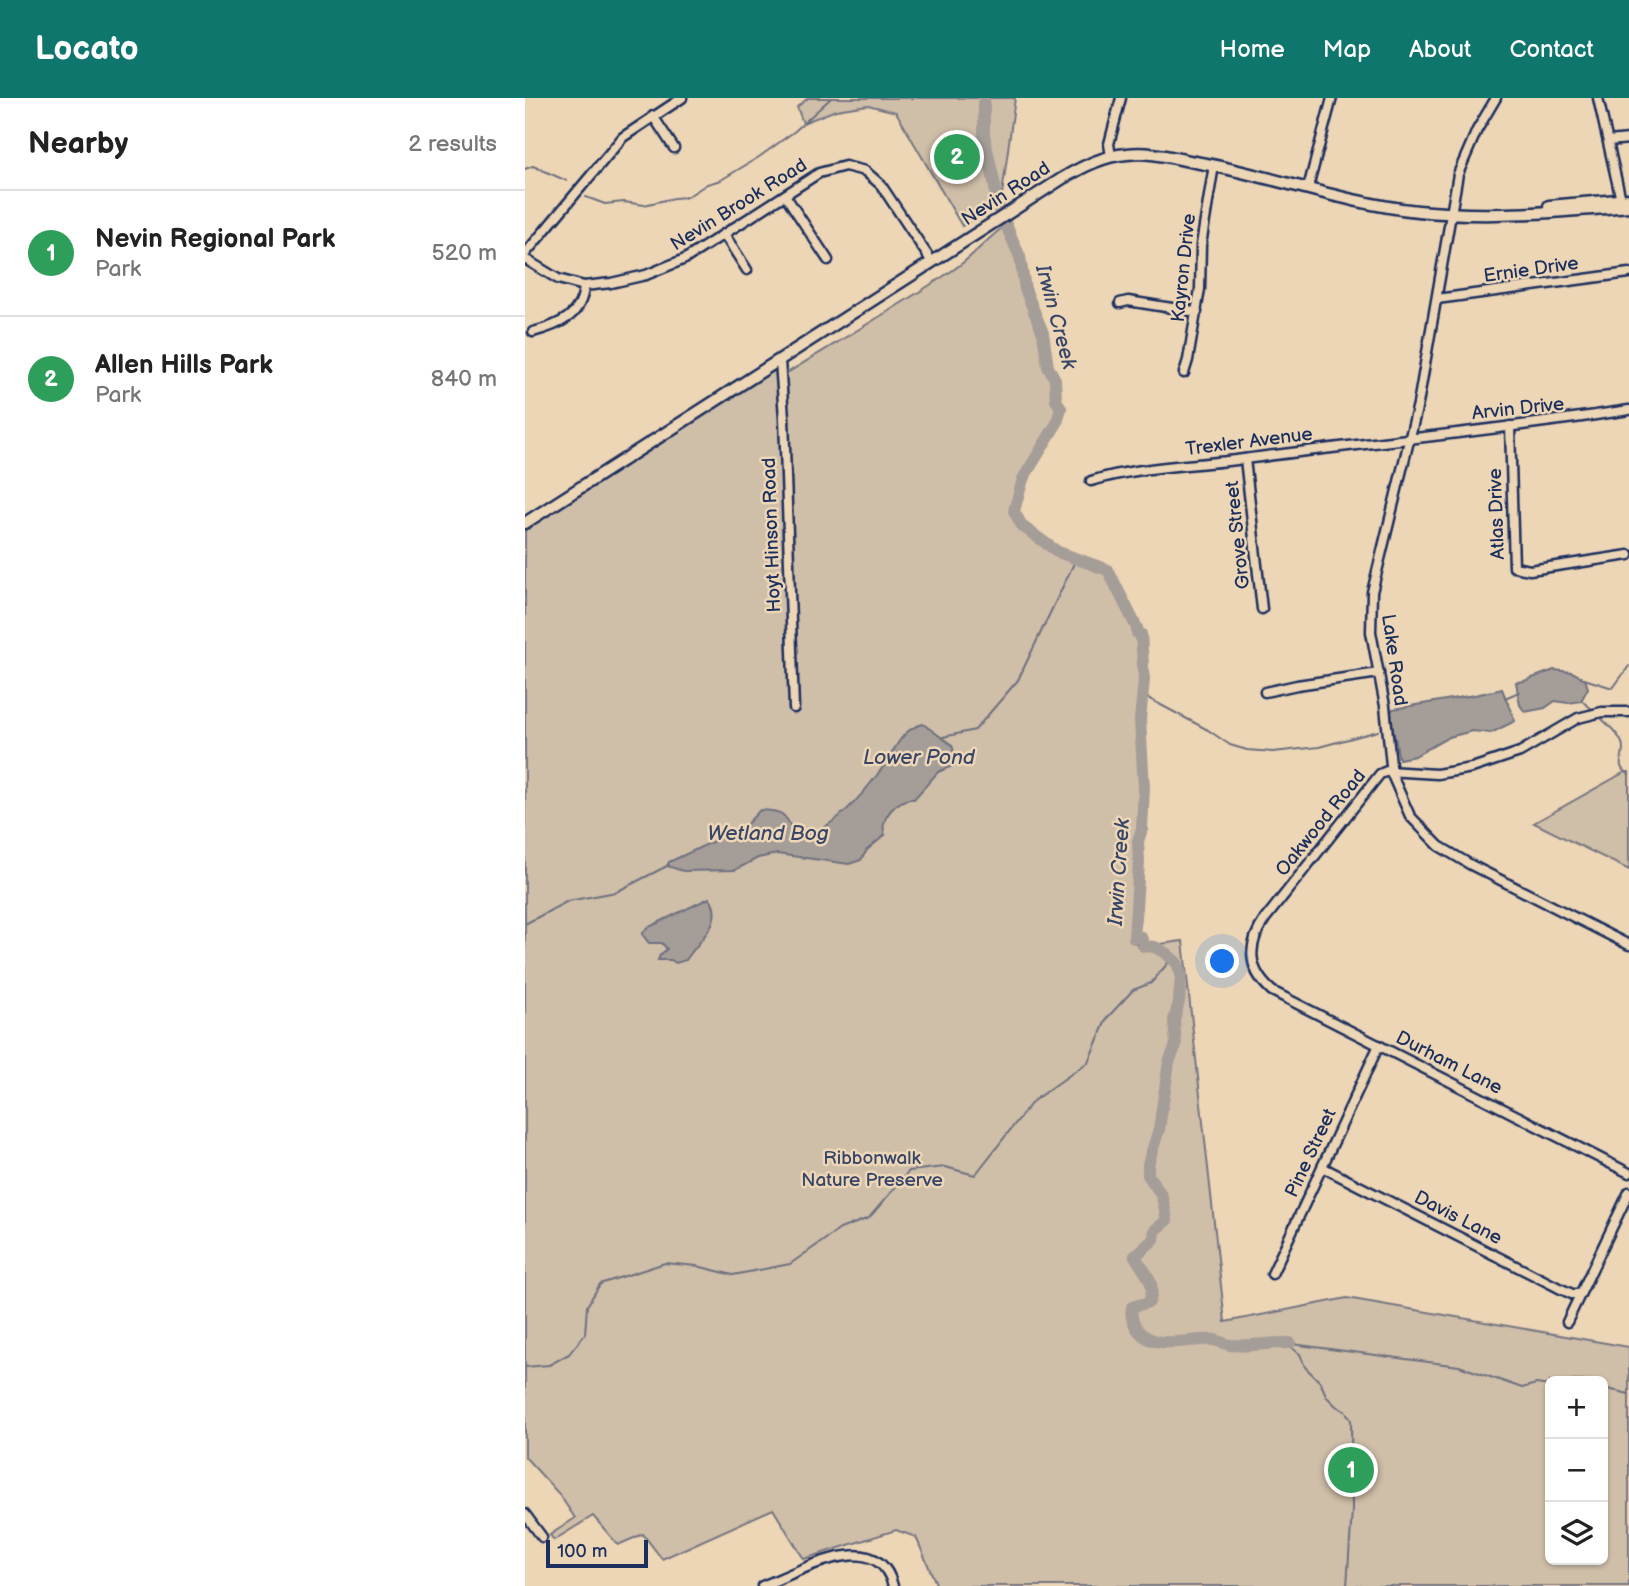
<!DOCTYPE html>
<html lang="en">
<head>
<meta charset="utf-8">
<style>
  :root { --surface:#fff; --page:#f6f6f6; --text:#222; --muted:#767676; --line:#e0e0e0; --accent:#0f766e }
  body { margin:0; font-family:"Balsamiq Sans",sans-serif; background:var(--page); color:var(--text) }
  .controls { position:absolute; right:21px; bottom:21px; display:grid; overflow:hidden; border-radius:10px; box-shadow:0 2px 5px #0004 }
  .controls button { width:63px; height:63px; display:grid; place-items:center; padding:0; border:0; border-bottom:2px solid var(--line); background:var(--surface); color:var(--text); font:35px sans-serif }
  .scale { position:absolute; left:21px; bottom:18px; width:102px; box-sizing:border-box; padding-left:7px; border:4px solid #1b2f5e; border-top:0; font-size:19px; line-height:24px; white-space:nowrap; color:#1b2f5e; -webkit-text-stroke:5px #edd6b5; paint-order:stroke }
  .you { position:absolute; left:698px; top:864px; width:24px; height:24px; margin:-18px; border:5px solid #fff; border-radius:50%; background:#1a73e8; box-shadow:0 0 0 10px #1a73e833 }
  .badge { display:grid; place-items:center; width:46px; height:46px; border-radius:50%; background:var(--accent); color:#fff; font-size:23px; font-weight:700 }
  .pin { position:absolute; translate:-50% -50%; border:4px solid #fff; box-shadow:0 2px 7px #0006 }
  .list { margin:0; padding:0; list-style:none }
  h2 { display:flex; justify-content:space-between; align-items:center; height:91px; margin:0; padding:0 28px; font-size:30px }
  h2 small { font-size:23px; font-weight:400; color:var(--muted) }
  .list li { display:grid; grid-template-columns:46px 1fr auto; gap:21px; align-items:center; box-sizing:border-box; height:126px; padding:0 28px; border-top:2px solid var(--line) }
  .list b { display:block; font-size:26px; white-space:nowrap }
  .list p { margin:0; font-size:23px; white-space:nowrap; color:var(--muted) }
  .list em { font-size:23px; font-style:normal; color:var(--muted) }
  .icon { flex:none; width:38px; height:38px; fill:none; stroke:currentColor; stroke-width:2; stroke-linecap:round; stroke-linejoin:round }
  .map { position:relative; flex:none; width:1104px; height:1488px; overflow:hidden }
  header { display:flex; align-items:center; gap:42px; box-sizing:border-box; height:98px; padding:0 35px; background:var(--accent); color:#fff }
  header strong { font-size:33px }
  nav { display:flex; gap:38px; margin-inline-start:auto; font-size:24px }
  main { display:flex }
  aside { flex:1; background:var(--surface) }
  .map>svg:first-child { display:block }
</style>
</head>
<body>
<header>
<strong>Locato</strong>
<nav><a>Home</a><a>Map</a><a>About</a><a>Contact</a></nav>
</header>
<main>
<aside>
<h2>Nearby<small>2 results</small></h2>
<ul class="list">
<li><span class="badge" style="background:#2e9e5b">1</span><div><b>Nevin Regional Park</b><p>Park</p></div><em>520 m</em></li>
<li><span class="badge" style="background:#2e9e5b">2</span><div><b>Allen Hills Park</b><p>Park</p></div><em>840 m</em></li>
</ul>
</aside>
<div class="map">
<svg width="1104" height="1488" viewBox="0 0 1104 1488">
  <rect width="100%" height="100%" fill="#edd6b5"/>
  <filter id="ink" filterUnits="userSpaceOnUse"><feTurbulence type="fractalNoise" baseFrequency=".0143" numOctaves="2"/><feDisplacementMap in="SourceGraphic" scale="14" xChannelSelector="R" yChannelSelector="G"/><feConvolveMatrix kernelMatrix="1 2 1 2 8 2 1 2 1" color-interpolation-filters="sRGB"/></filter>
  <g filter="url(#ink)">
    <g fill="#cfbea8" stroke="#757683" stroke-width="2" fill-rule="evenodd">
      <path d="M 283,0 L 490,0 L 476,104 L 437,128 L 371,14 L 343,7 L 311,12 L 278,25 L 272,9 Z"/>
      <path d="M 481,127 L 495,159 L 500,191 L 518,235 L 523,269 L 530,281 L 531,302 L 536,310 L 532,325 L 498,381 L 489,413 L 497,429 L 533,454 L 583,472 L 612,530 L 612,535 L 616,536 L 619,582 L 615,622 L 619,689 L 617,731 L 613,743 L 614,765 L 609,840 L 613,849 L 658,843 L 700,1224 L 822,1200 L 1104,1249 L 1104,1488 L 412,1488 L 391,1439 L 371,1432 L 279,1461 L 248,1411 L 137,1461 L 118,1436 L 93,1447 L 68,1418 L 29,1442 L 25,1437 L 50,1420 L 34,1396 L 0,1359 L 0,430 L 236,279 L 250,272 L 262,275 C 317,241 374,208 428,172 C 448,159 462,140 481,127 ZM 1025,1283 L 1078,1283 L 1078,1462 L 1025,1462 Z"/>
      <path d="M 1100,674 L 1104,674 L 1104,772 L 1009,725 Z"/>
    </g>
    <g fill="#a59d97" stroke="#6e7180" stroke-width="2">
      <path d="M 1029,572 L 1047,574 L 1060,581 L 1063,590 L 1056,603 L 1043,605 L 1030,603 L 1020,610 L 1000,614 L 995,607 L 991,584 L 999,583 Z"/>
      <path d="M 977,591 L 990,623 L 966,635 L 947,633 L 924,639 L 890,658 L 874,661 C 872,655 872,651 871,644 C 869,630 858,625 868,611 C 905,604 941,600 977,591 Z"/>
      <path d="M 398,626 L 427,647 L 432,666 L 413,674 L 389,701 C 373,699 353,721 360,737 L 342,752 L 336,762 L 324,766 L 252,756 L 233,760 L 210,772 L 158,773 L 142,768 L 144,764 L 219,729 L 235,712 C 256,713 260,714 268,733 C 300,746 342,691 358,669 C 370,652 376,631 398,626 Z"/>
      <path d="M 184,800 C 202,822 172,844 161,862 L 151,865 L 146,862 L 133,862 L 135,857 L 142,851 L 137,845 L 124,845 L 117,836 L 122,830 Z"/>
    </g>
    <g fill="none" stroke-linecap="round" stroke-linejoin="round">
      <g stroke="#6e7180" stroke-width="2">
        <path d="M 0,71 L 8,68 L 42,83"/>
        <path d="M 61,99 L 80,106 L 99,104 L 119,107 L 149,100 L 162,99 L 182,86 L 196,82 L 234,59 L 270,33 L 306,0"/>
        <path d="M 1059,581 L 1088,590 L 1104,568"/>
        <path d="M 617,597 L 683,632 L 705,647 L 722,652 L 748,654 L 794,649 L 853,633"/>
        <path d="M 980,600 L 994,594"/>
        <path d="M 1057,603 L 1067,611"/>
        <path d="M 1077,621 C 1084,628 1094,636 1097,645 C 1102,657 1087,668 1104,676"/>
        <path d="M 418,639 L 450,632 L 493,582 L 551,461"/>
        <path d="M 0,826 L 43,803 L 91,794 L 144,767"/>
        <path d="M 765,1245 L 768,1251 L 775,1256 L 780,1269 L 795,1284 L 802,1299 L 811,1308 L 821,1314 L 826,1322 L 827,1412 L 822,1488"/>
        <path d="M 767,1246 L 934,1268 L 997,1290 L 1011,1286 L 1025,1288"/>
        <path d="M 0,1269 L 24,1267 L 44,1256 L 60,1236 L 62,1208 L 75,1186 L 140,1165 L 172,1168 L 208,1177 L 265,1166 L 315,1131 L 344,1120 L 384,1073 L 420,1069 L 450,1077 L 508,1003 L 563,964 L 582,920 L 608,892 L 626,885 L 643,865 L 642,856"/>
        <path d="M 1078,1290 L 1104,1296"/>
      </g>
      <path stroke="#a59d97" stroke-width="12" d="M 459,0 L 459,37 L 470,88 L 471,104 L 495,159 L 500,191 L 518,235 L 523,269 L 530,281 L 531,302 L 536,310 L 532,325 L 498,381 L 489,413 L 497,428 L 533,454 L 583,472 L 612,530 L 612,535 L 616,536 L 619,582 L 615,622 L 619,689 L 617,731 L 613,743 L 614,765 L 609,840 L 616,839 L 619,848 L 630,849 L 642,856 L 652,865 L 656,876 L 654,904 L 649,922 L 651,947 L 644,964 L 634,1031 L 623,1066 L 623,1077 L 637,1098 L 642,1122 L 630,1132 L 629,1141 L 610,1158 C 618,1173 633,1184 624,1204 L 607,1209 C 606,1216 606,1219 609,1225 C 623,1257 664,1239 689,1242 C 695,1243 699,1246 705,1247 C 725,1249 745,1244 765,1245"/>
      <defs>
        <g id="minor">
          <path d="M 971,0 L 952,32 L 933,76 L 893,306 L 847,494 L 846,534 L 860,608 L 867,677 L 885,718 L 914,748 L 946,767 L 1104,847"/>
          <path d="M 1073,0 L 1096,102"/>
          <path d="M 128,18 L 149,50"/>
          <path d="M 1083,43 L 1104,41"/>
          <path d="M 586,58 L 584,46 L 596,0"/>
          <path d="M 783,90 L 807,0"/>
          <path d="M 260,97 L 303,162"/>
          <path d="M 199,136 L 222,172"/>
          <path d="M 0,156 L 98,39 L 157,0"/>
          <path d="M 0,161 L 33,181 L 59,188 L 86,185 L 121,177 L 160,161 L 294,75 L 320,68 L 340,73 L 356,87 L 407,164"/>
          <path d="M 912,201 L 1104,175"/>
          <path d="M 595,205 L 603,203 L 672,214"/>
          <path d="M 8,234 C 34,227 57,218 59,188"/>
          <path d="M 255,263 L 259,320 L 269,610"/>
          <path d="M 659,275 L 663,262 L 675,191 L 676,147 L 689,67"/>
          <path d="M 985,328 L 989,469 L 1005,472 L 1104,457"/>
          <path d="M 720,361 L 737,511"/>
          <path d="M 566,383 C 615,368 668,368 719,361 C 847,344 976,332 1104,312"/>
          <path d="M 740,594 L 772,587 L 854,575"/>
          <path d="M 1104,614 L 1077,614 L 1053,620 L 995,654 L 947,670 L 912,676 L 862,673 L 855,676 L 740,821 C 722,847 722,871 747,893 L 1104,1075"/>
          <path d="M 797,1069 L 1034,1190 L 1047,1196 L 1055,1196"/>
          <path d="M 747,1176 L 854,947"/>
          <path d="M 1042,1224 L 1104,1094"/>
          <path d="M 0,1416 L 17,1439"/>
          <path d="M 237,1488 C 273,1475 352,1426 368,1488"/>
        </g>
        <g id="major">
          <path d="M 1024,108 L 1104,101"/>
          <path d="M 0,425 L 538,80 C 559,68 578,58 602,56 C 625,53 648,60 670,64 C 745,77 817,105 893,113 C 963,120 1034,114 1104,108"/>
        </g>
      </defs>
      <use href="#minor" stroke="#1b2f5e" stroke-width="13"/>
      <use href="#major" stroke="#1b2f5e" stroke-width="15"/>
      <use href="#minor" stroke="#edd6b5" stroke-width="8"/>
      <use href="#major" stroke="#edd6b5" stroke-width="10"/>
    </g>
  </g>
  <g text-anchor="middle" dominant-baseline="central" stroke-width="5" stroke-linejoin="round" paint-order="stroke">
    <g font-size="19" fill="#1b2f5e" stroke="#edd6b5">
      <text transform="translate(481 96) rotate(-33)">Nevin Road</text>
      <text transform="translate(214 107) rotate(-32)">Nevin Brook Road</text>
      <text transform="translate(659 170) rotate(-84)">Kayron Drive</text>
      <text transform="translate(1006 172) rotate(-8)">Ernie Drive</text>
      <text transform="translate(993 311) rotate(-6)">Arvin Drive</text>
      <text transform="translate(724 344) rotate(-7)">Trexler Avenue</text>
      <text transform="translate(972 416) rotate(-92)">Atlas Drive</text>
      <text transform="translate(247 437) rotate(-92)">Hoyt Hinson Road</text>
      <text transform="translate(713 437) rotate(-96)">Grove Street</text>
      <text transform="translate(869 562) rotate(82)">Lake Road</text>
      <text transform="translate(796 725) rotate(-51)">Oakwood Road</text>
      <text transform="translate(924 965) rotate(27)">Durham Lane</text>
      <text transform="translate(786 1055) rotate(-65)">Pine Street</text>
      <text transform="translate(933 1120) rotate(27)">Davis Lane</text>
    </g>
    <g font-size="19" fill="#364469" stroke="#edd6b5">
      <text x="347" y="1060">Ribbonwalk<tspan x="347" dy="22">Nature Preserve</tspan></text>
    </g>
    <g font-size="21" font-style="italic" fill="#374569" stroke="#edd6b5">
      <text transform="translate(531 219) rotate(75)">Irwin Creek</text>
      <text x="394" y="659">Lower Pond</text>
      <text x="243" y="735">Wetland Bog</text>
      <text transform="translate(594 774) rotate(-86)">Irwin Creek</text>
    </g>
  </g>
</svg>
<div class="controls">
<button>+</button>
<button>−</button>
<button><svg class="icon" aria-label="layers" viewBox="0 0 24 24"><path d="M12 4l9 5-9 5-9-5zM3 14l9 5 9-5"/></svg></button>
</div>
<div class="scale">100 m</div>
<div class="you"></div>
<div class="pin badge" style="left:826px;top:1372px;background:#2e9e5b">1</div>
<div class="pin badge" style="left:432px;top:59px;background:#2e9e5b">2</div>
</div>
</main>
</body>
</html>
